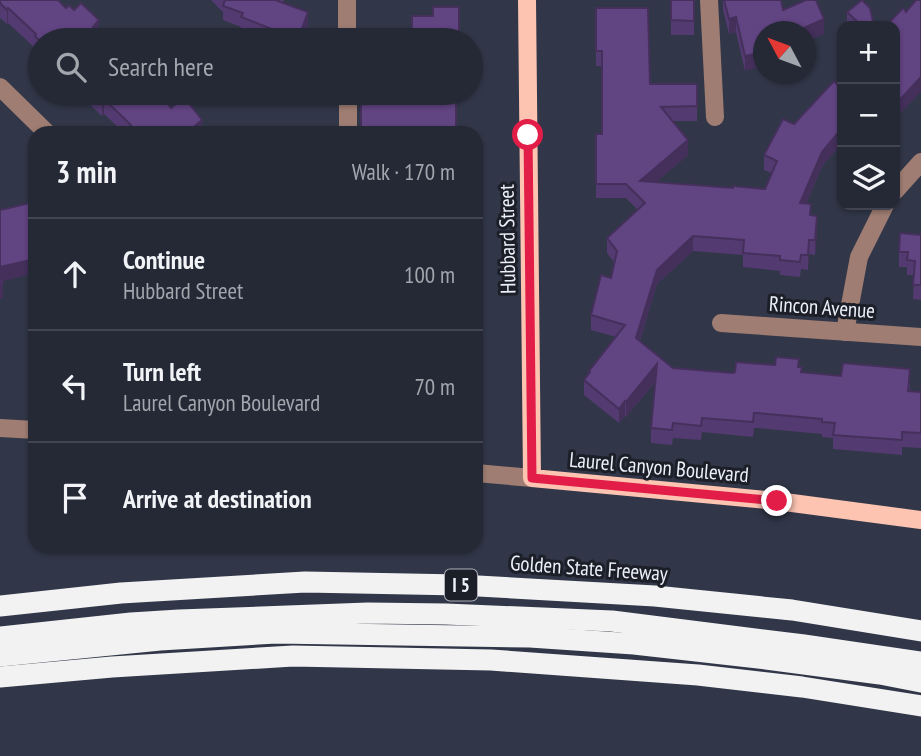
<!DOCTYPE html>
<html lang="en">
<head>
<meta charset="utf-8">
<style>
  :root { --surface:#252936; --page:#313542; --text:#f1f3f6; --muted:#a3a6ad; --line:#424551 }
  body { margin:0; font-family:"PT Sans Narrow",sans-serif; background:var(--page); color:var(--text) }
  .controls { position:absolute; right:21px; top:21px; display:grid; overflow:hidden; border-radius:14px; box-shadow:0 2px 5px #0004 }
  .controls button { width:63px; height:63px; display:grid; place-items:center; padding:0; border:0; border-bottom:2px solid var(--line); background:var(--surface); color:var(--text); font:35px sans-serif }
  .compass { position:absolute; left:753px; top:21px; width:63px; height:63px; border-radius:50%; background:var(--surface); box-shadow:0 2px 5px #0004; rotate:311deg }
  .stop { position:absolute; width:21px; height:21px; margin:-16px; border:5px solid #e11d48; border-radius:50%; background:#fff }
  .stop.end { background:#e11d48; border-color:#fff; box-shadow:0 2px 7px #0008 }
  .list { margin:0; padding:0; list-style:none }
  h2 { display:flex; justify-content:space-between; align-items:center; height:91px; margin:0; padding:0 28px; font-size:30px }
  h2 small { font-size:23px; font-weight:400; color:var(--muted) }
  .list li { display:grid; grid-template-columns:46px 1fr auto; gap:21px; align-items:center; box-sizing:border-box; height:112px; padding:0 28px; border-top:2px solid var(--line) }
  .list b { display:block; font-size:26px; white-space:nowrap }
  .list p { margin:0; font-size:23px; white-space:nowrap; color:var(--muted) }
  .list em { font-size:23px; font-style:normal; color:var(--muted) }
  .icon { flex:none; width:38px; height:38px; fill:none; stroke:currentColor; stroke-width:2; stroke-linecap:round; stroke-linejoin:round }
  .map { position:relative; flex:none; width:921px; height:756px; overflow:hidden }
  .search { position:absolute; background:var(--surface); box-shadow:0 2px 5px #0004; left:28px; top:28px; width:455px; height:77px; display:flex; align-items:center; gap:18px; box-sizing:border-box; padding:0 24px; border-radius:38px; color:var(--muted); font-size:26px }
  .panel { position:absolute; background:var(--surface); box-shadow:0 2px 5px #0004; left:28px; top:126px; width:455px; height:427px; border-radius:21px }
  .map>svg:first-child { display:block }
</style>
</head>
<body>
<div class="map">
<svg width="921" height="756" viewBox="0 0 921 756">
  <rect width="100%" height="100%" fill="#313748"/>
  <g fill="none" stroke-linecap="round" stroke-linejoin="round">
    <g stroke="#9f7d72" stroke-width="18">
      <path d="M 347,0 L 347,40"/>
      <path d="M 709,0 L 715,117"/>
      <path d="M 0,87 L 47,133"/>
      <path d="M 348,93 L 348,133"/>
      <path d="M 895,191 L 921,162"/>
      <path d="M 721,323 L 921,337"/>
      <path d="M 845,332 L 859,257 L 885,205"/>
      <path d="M 0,428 L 35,430"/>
      <path d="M 476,473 L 532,478"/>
    </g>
    <path stroke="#fdc4b2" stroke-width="18" d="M 527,0 L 532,478 L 777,501 L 921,520"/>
    <g stroke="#f2f2f2" stroke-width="21">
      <path d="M 0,606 L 121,593 L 305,582 L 460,585 L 655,596 L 792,610 L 921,631"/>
      <path d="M 0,637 L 131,623 L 179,620 L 368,613 L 446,614 L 612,621 L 804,645 L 921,662"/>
      <path d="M 0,656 L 160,640 L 276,633 L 530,637 L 634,644 L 766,659 L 880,674 L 921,682"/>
      <path d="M 0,677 L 112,667 L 293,656 L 491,660 L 698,675 L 802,687 L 921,706"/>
    </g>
  </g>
  <g fill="#533a70">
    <path d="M 0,0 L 66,8 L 99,35 L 40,40 L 40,56 L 35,51 L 35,48 L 8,23 L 7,24 L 0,18 Z"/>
    <path d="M 211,0 L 284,0 L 283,3 L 308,27 L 305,36 L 311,40 L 263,40 L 241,32 L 241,27 L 223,20 L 223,12 Z"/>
    <rect x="671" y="0" width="23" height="35"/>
    <path d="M 723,0 L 781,0 L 783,10 L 824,34 L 764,32 L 745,71 L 736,32 L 729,34 L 723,10 Z"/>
    <path d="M 596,8 L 650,84 L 697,84 L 697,121 L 673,121 L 688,155 L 656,182 L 733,188 L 765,189 L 771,173 L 764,170 L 764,155 L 794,124 L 842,89 L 842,153 L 837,149 L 822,166 L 806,204 L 817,231 L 815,255 L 809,254 L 808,270 L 801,269 L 800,277 L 780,275 L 780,271 L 743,267 L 743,255 L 693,251 L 657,284 L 640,341 L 673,368 L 733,373 L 799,367 L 802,372 L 910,383 L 910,391 L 921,392 L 921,448 L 902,447 L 902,455 L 833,449 L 833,438 L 822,437 L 822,434 L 757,428 L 754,428 L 753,437 L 702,432 L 701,440 L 673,438 L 672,445 L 651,443 L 651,428 L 656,381 L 626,417 L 625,416 L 619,423 L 584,395 L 584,380 L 589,375 L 589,371 L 616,337 L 591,330 L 591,315 L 611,278 L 614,262 L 607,253 L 607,238 L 638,210 L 626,198 L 596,198 L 596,134 L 602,134 L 602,66 L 596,66 Z"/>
    <path d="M 847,12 L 874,26 L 847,26 Z"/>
    <path d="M 78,93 L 153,93 L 164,103 L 171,108 L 202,133 L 124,133 L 104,114 L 102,116 Z"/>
    <path d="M 292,93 L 316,93 L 313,100 Z"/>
    <path d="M 921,235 L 921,300 L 913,299 L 914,275 L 907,275 L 907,267 L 899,267 L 899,252 Z"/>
  </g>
  <g fill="#44305b">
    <path d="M 8,8 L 8,23 L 7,24 L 7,10 Z"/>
    <path d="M 308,12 L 308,27 L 304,40 L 300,34 Z"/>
    <path d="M 736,17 L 736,32 L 729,34 L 729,19 Z"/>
    <path d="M 824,19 L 824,34 L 806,42 L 806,32 L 795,32 Z"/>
    <path d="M 99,20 L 99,35 L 95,40 L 92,40 L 93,27 Z"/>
    <path d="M 764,52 L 764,66 L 745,71 L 745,56 Z"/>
    <path d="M 921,77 L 921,92 L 895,119 L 895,105 Z"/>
    <path d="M 104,99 L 104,114 L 102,116 L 102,101 Z"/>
    <path d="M 202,120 L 202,133 L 186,133 Z"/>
    <path d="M 837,134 L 837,149 L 822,166 L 800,218 L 800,203 L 822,152 Z"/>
    <path d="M 688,140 L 688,155 L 640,196 L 640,181 Z"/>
    <path d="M 817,216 L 817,231 L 815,255 L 815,240 Z"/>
    <path d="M 693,236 L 693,251 L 657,284 L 636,353 L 636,338 L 657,270 Z"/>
    <path d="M 809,240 L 809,254 L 808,270 L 808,255 Z"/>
    <path d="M 35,259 L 35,273 L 0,282 L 0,267 Z"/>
    <path d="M 3,283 L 3,298 L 0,299 L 0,284 Z"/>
    <path d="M 657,364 L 657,379 L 626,417 L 626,402 Z"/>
    <path d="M 625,401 L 625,416 L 619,423 L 619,409 Z"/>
  </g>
  <g fill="#614482" stroke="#44305b" stroke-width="2">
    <path d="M 0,0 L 58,0 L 66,8 L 69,5 L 74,10 L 81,3 L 99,20 L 93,27 L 95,29 L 92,32 L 100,40 L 40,40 L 40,41 L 35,36 L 36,34 L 8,8 L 7,10 L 0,3 Z"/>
    <path d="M 225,0 L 279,0 L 278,1 L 308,12 L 300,34 L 308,37 L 307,39 L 311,40 L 283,40 L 285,34 L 241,17 L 243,13 L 223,6 Z"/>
    <path d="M 671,0 L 694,0 L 694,21 L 671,20 Z"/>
    <path d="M 724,0 L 781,0 L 783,10 L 806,0 L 816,0 L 824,19 L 795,32 L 764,32 L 764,52 L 745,56 L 736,17 L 729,19 Z"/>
    <path d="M 862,0 L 870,8 L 874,26 L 862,26 L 847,12 Z"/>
    <path d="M 916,0 L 921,0 L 921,77 L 895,105 L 895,26 L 886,26 L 903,8 L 906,12 Z"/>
    <path d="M 433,7 L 459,7 L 459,40 L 412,40 L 412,16 L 433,16 Z"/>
    <path d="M 596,8 L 648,8 L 650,84 L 697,84 L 697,106 L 661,107 L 688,140 L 640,181 L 733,188 L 733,186 L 765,189 L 777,161 L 764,155 L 783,119 L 794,124 L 834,81 L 842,89 L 842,139 L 837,134 L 822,152 L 800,203 L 811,204 L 810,215 L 817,216 L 815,240 L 809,240 L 808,255 L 801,255 L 800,262 L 780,260 L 780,256 L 743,253 L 744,240 L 693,236 L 657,270 L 636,338 L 673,368 L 733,373 L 735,372 L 736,362 L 775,365 L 776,357 L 799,359 L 798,367 L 802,367 L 801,372 L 841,376 L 843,363 L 910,369 L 908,391 L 921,392 L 921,433 L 902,432 L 902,440 L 833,435 L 835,423 L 822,422 L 822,419 L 757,413 L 754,413 L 753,422 L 702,418 L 701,426 L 673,423 L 672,430 L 651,428 L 657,364 L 626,402 L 625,401 L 619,409 L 584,380 L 590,372 L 589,371 L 625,325 L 591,315 L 601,275 L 611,278 L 617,251 L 607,238 L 645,203 L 626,184 L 596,184 L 596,134 L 602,134 L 602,51 L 596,51 Z"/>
    <path d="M 93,93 L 153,93 L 164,103 L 166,101 L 171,108 L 184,97 L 202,120 L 186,133 L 133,133 L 128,127 L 131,125 L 104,99 L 102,101 Z"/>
    <path d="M 391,93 L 456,93 L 456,133 L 361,133 L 361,94 L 391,94 Z"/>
    <path d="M 30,203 L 32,210 L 35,209 L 35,259 L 0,267 L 0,210 Z"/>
    <path d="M 900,233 L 921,235 L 921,285 L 913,285 L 915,261 L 907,260 L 908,252 L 899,252 Z"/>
    <path d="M 0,272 L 3,283 L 0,284 Z"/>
  </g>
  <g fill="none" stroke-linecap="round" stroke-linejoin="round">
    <path stroke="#e11d48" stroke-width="9" d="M 528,135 L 532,478 L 777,501"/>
  </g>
  <g text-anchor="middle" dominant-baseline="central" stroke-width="6" stroke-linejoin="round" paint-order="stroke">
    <rect fill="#1c1f27" stroke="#aeb1bb" stroke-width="2" x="445" y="569.5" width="32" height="31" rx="5"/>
    <g font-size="19" font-weight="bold" fill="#ecf0fb">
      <text x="461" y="585">I 5</text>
    </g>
    <g font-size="21" fill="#ecf0fb" stroke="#1c1f27">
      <text transform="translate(507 239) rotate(-91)">Hubbard Street</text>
      <text transform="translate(822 307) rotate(4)">Rincon Avenue</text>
      <text transform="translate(659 467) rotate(5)">Laurel Canyon Boulevard</text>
      <text transform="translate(589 568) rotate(4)">Golden State Freeway</text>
    </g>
  </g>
</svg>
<div class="controls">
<button>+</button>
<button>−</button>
<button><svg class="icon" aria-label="layers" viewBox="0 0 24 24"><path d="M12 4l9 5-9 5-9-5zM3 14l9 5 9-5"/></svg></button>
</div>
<svg class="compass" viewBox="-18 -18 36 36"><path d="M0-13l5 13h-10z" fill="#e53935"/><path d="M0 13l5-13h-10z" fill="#a3a6ad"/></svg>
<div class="stop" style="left:528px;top:135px"></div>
<div class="stop end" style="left:777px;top:501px"></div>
<div class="search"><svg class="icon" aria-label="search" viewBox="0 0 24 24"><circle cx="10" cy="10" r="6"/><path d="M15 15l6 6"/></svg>Search here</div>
<section class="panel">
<h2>3 min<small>Walk · 170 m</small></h2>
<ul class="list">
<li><svg class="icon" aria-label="ahead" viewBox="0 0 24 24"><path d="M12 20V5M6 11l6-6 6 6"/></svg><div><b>Continue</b><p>Hubbard Street</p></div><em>100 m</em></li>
<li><svg class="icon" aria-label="left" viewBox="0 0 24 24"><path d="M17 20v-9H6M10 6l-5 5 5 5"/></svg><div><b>Turn left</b><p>Laurel Canyon Boulevard</p></div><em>70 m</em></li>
<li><svg class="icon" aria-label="arrive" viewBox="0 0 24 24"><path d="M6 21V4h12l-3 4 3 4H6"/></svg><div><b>Arrive at destination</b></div></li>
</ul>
</section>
</div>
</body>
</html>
